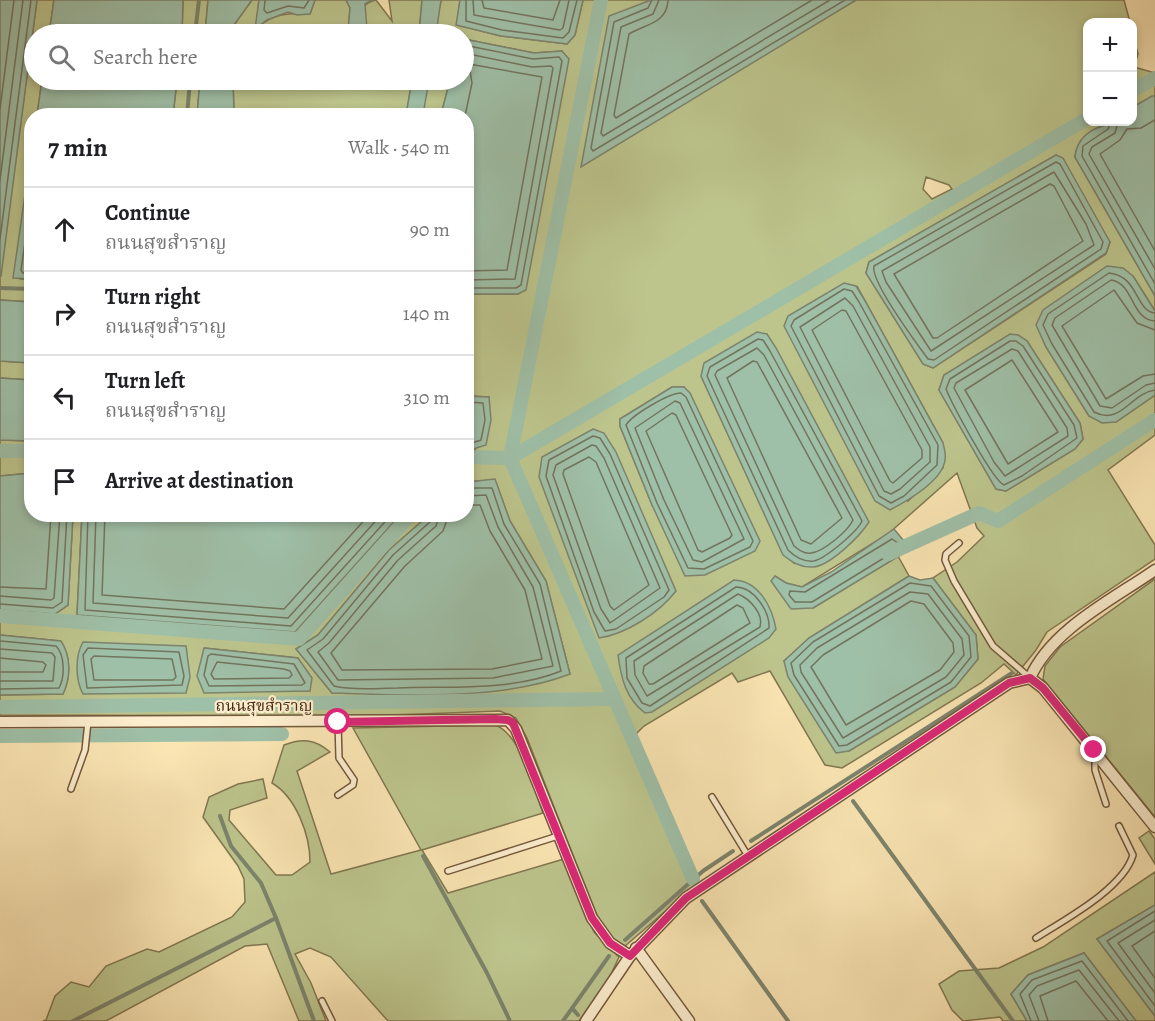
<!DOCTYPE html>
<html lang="en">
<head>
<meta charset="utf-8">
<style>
  :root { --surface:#fff; --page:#f2f2f2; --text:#202124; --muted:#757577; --line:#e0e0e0 }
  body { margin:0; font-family:Alegreya,"Noto Serif Thai",serif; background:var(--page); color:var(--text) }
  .controls { position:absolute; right:18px; top:18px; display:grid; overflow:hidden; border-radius:12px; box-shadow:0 3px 9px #0003 }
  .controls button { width:54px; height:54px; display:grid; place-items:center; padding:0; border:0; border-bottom:2px solid var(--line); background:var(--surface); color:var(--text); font:30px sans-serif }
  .stop { position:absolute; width:18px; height:18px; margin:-14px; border:4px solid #db2777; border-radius:50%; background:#fff }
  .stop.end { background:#db2777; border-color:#fff; box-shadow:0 2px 6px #0008 }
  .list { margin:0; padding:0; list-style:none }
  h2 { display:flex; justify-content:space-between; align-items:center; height:78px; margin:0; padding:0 24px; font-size:26px }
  h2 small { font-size:20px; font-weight:400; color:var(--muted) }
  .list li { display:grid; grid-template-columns:39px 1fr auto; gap:18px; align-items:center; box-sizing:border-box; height:84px; padding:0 24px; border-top:2px solid var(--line) }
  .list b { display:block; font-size:22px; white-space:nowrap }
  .list p { margin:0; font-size:20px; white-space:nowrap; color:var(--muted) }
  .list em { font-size:20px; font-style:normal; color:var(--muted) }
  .icon { flex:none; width:33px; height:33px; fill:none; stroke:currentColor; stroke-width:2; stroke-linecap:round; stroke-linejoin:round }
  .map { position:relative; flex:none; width:1155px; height:1021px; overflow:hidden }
  .search { position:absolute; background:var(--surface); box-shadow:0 3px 9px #0003; left:24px; top:24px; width:450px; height:66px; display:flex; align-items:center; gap:15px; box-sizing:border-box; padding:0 21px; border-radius:33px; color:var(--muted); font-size:22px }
  .panel { position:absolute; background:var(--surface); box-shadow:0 3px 9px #0003; left:24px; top:108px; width:450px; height:414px; border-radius:24px }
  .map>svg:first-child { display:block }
</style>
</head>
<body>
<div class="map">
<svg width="1155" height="1021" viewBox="0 0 1155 1021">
  <rect width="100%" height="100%" fill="#fae5b3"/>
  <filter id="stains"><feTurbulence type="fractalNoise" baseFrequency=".00333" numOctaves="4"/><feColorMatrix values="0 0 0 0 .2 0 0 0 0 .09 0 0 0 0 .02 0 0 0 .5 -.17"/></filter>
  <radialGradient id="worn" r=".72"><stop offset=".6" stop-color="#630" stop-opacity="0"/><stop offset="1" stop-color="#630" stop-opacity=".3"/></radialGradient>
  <g fill="#bdc58d" stroke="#827751" stroke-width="1.5" fill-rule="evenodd">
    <path d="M 37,0 L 54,0 L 49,34 L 34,34 L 34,80 L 42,80 L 37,115 L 32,116 L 31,153 L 20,279 L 31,279 L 31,302 L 0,300 L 0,276 Z"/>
    <path d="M 183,0 L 208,0 L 205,34 L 182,34 Z"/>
    <path d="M 252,0 L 259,0 L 256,28 C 273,14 288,12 310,14 L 315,0 L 346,0 L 350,8 L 348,31 C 355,19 362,2 376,0 L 392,21 L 389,0 L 422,0 L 419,34 L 231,34 L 231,29 Z"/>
    <path d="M 441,0 L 460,0 L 457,25 L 501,36 L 567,44 L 575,35 L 583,0 L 651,0 L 638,6 L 814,25 L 856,0 L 1124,0 L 1130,22 L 1088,22 L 1088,122 L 1109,122 C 1092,131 1077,136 1075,157 L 1155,296 L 1155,311 L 1133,276 L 1037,325 L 1046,347 L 1089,416 L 1116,422 L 1155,395 L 1155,414 L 995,516 L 1001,524 L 1155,425 L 1155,435 L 1108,470 L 1155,545 L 1155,559 L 1047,632 L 1036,650 L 1016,675 L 1004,664 L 981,683 L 842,768 L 825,765 L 770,671 L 738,682 L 732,673 L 644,726 L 636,734 L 640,746 L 698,883 L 625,946 L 613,939 L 596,914 L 527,738 L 516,718 L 500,711 L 367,716 L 0,715 L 0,695 L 63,694 C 71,677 71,656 60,641 L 0,635 L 0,610 L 55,614 L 68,605 L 73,515 L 82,515 L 77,615 L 295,632 L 400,515 L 429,515 L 389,550 L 318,635 L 296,649 L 332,693 L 495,691 L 570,674 L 546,581 L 510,521 L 495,480 L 466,482 L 467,451 L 475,450 L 489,397 L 467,396 L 467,294 L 518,294 L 562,51 L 534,53 L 464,39 L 464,34 L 434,34 ZM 1056,155 L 1110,242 L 1106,254 L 933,368 L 923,364 L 866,273 L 869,262 ZM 926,177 L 949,185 L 952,189 L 932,199 L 923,189 ZM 857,286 L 943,443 L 943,468 L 908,501 ZM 1018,335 L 1027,341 L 1080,423 L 1083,439 L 1075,449 L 1006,491 L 996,489 L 939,390 L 944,375 ZM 701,376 L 795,564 L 783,554 ZM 672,387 L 684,387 L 652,505 L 620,426 L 620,419 ZM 957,473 L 977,528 L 984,536 L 957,562 L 933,578 L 976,635 L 978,659 L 955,687 L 849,751 L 784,661 L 809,638 L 909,576 L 898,556 L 813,608 L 775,576 L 786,583 L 802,587 L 888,534 ZM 204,648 L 298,658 L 309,691 L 304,691 Z"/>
    <path d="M 1132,32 L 1138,54 L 1134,67 L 1155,73 L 1155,96 L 1133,107 Z"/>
    <path d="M 177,80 L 200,80 L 197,115 L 173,116 Z"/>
    <path d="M 233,80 L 412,80 L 406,116 L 234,115 Z"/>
    <path d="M 427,80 L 450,80 L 441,115 L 422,116 Z"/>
    <path d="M 0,361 L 31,363 L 31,380 L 0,378 Z"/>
    <path d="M 0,440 L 31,441 L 31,473 L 0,476 Z"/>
    <path d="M 1155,579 L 1155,817 L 1043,679 L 1045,666 L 1060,647 Z"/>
    <path d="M 495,725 C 521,734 533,787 543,813 L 422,850 L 448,893 L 564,859 L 594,932 L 619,957 L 608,981 L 579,1021 L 388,1021 L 331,957 L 310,948 L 295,954 L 311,983 L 326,1021 L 299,1021 L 267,944 L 245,946 L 106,1021 L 43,1021 L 46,1020 L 55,996 L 71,982 L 89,987 L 106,966 L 147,949 L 159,952 L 232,917 L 245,902 L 244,879 L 238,866 L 203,817 L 209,797 L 238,784 L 263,779 L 267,798 L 230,810 L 229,820 L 276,875 L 292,875 L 310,862 C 310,835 296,797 272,783 L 284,745 C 302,738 315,739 330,752 L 297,771 L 331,874 L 421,850 L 353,728 Z"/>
    <path d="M 1149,831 L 1155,839 L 1155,864 L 1139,838 Z"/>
    <path d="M 1155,872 L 1155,905 L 1097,939 L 1155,1016 L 1155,1021 L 1136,1021 L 1084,953 L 1028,975 L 1011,994 L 1027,1021 L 1003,1021 L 1000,1017 L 963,1021 L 952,1010 L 939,984 L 959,971 L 999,968 L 1043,947 Z"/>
  </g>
  <g fill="#9fc0a8" stroke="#7c846d" stroke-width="1.5">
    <path d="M 0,0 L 37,0 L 1,276 L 0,276 Z"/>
    <path d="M 54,0 L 183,0 L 182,34 L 49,34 Z"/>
    <path d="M 208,0 L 252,0 L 231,29 L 231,34 L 205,34 Z"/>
    <path d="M 259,0 L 315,0 L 310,14 L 297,15 L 288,12 L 267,20 L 255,29 Z"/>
    <path d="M 346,0 L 372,0 L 365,4 L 367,29 L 348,31 L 350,8 Z"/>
    <path d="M 422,0 L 441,0 L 436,34 L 419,34 Z"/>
    <path d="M 460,0 L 583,0 L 575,35 L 567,44 L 501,36 L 456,25 Z"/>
    <path d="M 651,0 L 856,0 L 581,167 L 609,16 Z"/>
    <path d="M 464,39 L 534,53 L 562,51 L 569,59 L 526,290 L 518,294 L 467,294 L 466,116 L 441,115 L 450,80 L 464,80 Z"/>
    <path d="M 42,80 L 177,80 L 173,115 L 37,115 Z"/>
    <path d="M 200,80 L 233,80 L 234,115 L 197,115 Z"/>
    <path d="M 412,80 L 429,80 L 423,115 L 406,115 Z"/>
    <path d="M 1152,96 L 1155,96 L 1155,296 L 1075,157 C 1078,128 1108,122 1132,122 L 1133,107 Z"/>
    <path d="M 31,153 L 31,279 L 13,278 Z"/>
    <path d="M 1056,155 L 1063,158 L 1110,242 L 1106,253 L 933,368 L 923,364 L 866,273 L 869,262 Z"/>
    <path d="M 1107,266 L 1123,268 L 1133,276 L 1155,311 L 1155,395 L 1116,422 L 1102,423 L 1089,416 L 1046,347 L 1036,325 L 1043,310 Z"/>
    <path d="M 844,283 L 856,286 L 864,299 L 943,443 C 945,451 947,459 943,467 C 935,485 907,501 890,510 L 875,501 L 784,326 L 788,316 Z"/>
    <path d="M 0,300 L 31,302 L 31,363 L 0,361 Z"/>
    <path d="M 757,332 L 767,334 L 776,348 L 869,522 C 860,536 830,566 813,567 C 801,568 792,562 783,555 L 701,376 L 704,363 Z"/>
    <path d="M 1010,334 L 1018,335 L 1027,341 L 1080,423 L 1083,439 L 1075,449 L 1006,491 L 996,489 L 939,390 L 944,375 Z"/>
    <path d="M 0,378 L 31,380 L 31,441 L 0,440 Z"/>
    <path d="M 672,387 L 684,387 L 690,393 L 760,541 L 755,551 L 705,575 L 685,576 L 652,505 L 620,426 L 620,419 Z"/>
    <path d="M 466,396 L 489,397 L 491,420 L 486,445 L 467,451 Z"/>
    <path d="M 593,429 L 604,433 L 616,452 L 676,591 C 659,613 626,634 599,638 L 539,477 L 542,457 Z"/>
    <path d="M 31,473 L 32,514 L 73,515 L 68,605 L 55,614 L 0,610 L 0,476 Z"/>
    <path d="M 495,479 L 510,521 L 546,581 L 570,674 C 500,701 407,695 332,693 L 296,649 L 318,635 L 389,550 L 429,515 L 466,514 L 467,482 Z"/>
    <path d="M 82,515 L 82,514 L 400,515 L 295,632 L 77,615 Z"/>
    <path d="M 894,529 L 904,541 L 904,553 L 813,608 L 791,609 L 771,581 L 775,576 L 786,583 L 802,587 L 831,572 Z"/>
    <path d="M 909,576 L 920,580 L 933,578 L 976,635 L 978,659 L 955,687 L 849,751 L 836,753 L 788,677 L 784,661 L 809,638 Z"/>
    <path d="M 734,580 C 759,581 772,607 776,629 L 769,638 L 652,712 L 645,713 C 626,699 621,678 618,655 Z"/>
    <path d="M 0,635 L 61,641 C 71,656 71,677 63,694 L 0,695 Z"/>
    <path d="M 83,642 L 186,646 L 190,677 L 186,693 L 83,694 C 75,679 75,656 83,642 Z"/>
    <path d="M 204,648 L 298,658 L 312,678 L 310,691 L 204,693 L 197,676 Z"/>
    <path d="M 1155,905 L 1155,1016 L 1097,939 Z"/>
    <path d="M 1084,953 L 1136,1021 L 1027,1021 L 1011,994 L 1028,975 Z"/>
  </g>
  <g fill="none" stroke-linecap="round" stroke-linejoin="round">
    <g stroke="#73745e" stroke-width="1.5">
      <path d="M 265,0 L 264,10 L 267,13 L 288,6 L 304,8 L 309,0"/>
      <path d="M 466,0 L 466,21 L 502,30 L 563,38 L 569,32 L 577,0"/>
      <path d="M 473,0 L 474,15 L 560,30 L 563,28 L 569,0"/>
      <path d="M 482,0 L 484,8 L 553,20 L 560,0"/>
      <path d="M 652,0 L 648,8 L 614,22 L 591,148 L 593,151 L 845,0"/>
      <path d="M 659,0 L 653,14 L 621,27 L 601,133 L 603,136 L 830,0"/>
      <path d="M 668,0 C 667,24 645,24 629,34 L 614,115 L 616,118 L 812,0"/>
      <path d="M 464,45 L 533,59 L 559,57 L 562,61 L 521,285 L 516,288 L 466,288"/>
      <path d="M 464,53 L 532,67 L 551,66 L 553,68 L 515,279 L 466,280"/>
      <path d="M 0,109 L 14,0"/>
      <path d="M 465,116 L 472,83 L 469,64 L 542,77 L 507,270 L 466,271"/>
      <path d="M 1155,120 L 1141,128 L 1127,129 L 1120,140 L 1100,154 L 1155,251"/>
      <path d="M 1111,122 L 1108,129 L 1083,146 L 1082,156 L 1155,284"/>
      <path d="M 1118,122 L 1115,133 L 1092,147 L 1089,154 L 1155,269"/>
      <path d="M 1056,162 L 1060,164 L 1103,242 L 1101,249 L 934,360 L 928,359 C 917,344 870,281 874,266 Z"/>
      <path d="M 1054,172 L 1086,224 L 1094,245 L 931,351 L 886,282 L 882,271 Z"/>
      <path d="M 0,180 L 23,0"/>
      <path d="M 1050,184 L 1054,186 L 1083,241 L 937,338 L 933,338 L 894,274 Z"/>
      <path d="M 32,195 L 21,270 L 23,273 L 32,273"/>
      <path d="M 0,239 L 31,0"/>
      <path d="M 844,289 L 852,291 L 859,302 L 938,445 L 937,465 L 904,496 L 891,503 L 879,496 L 791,326 L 794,320 Z"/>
      <path d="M 845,298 L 853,306 L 930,447 L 930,462 L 900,489 L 891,494 L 884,491 L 800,327 Z"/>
      <path d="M 842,310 L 846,311 L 922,450 L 922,458 L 893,483 L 890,481 L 812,330 Z"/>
      <path d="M 1155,313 C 1135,311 1139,276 1109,273 L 1048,314 L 1043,325 L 1052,344 L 1094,412 C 1121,426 1131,393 1155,390"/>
      <path d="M 1155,321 C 1131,320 1134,283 1111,280 L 1055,318 L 1052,325 L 1100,406 L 1112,408 L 1146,385 L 1155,383"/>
      <path d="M 1155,330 L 1137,323 L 1114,290 L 1062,326 L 1106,399 L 1143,376 L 1155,374"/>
      <path d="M 758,339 L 763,340 L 770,351 L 862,521 C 857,532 826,558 814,561 C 804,562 795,557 788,550 L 707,376 L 710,367 Z"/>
      <path d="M 1010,341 L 1016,341 L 1023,346 L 1074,425 L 1077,438 L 1022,476 L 1004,485 C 993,481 952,404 946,389 L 950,379 Z"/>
      <path d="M 757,348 L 764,355 L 853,520 C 848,531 823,552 811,553 C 804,554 799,550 794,546 L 715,375 L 717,371 Z"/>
      <path d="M 1012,349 L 1018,351 L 1067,428 L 1068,436 L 1005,476 L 994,462 L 954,388 L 956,383 Z"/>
      <path d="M 1012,360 L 1058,432 L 1008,464 L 965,390 Z"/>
      <path d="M 753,361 L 757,362 L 842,518 L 811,544 L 801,540 L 727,378 Z"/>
      <path d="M 681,393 L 686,397 L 753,541 L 750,547 L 704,569 L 688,568 L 657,503 L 626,425 C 632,415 669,393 681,393 Z"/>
      <path d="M 675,401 L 680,403 L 744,539 L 702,562 L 693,560 L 664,500 L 635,428 Z"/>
      <path d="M 466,402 L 483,403 L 485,420 L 481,440 L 466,445"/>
      <path d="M 672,413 L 676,415 L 732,535 L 730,538 L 702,552 L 698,550 L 646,431 Z"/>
      <path d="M 593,436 L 600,438 L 610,454 L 669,590 L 664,597 L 616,629 L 605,631 L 594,612 L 546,476 L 549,460 Z"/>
      <path d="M 592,445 L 596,446 L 604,458 L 660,588 L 610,623 L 601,609 L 553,475 L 556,465 Z"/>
      <path d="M 589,457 L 596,462 L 649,585 L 614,610 L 610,606 L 563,474 L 564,470 Z"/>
      <path d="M 88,514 L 85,610 L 291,626 L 392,514"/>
      <path d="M 96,514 L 93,603 L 288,618 L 382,514"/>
      <path d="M 105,514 L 102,595 L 284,609 L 370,514"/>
      <path d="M 432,514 L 431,521 L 393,555 L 323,639 L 307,650 L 334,686 C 353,691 378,688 398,688 C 449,686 513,691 561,671 L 540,584 L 504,524 L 492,488 L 466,488"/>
      <path d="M 440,514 L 436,526 L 398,560 L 329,643 L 318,652 L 338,680 L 493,678 L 553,666 L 533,587 L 498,527 L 486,495 L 466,496"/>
      <path d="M 449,514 L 443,531 L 405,566 L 331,653 L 342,670 L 492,669 L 542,659 L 525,590 L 490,531 L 480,505 L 466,505"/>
      <path d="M 892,539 L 898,543 L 897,550 L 812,602 L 795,602 L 789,595 L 790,591 L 805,592 Z"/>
      <path d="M 910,583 L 931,586 L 969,636 L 971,657 L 951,682 L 847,745 L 839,746 L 794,675 L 791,663 L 813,642 Z"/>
      <path d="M 0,587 L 46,589 L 51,514"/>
      <path d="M 736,587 C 754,587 770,612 769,628 L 650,706 L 642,703 L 627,678 L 626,658 Z"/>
      <path d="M 910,592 L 928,594 L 962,639 L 964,655 L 946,677 L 843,738 L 801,672 L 800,665 L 817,648 Z"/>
      <path d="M 738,594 C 750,599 764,614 760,627 L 647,696 L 635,675 L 634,661 Z"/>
      <path d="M 0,596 L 51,600 L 54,598 L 60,514"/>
      <path d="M 911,601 L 924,604 L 953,643 L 954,652 L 940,670 L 846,725 L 811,667 L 823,655 Z"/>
      <path d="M 0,604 L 53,608 L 62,602 L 67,514"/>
      <path d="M 737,605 L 743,608 L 750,623 L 653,684 L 649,684 L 643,673 L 644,666 Z"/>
      <path d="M 0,641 L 56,646 C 65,655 65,677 59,688 L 0,689"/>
      <path d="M 88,648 L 179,652 L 184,676 L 182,685 L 87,688 L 83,655 Z"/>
      <path d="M 0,649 L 52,653 L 55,657 L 53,681 L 0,681"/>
      <path d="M 211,654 L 294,664 L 305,683 L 302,685 L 209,686 L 204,675 L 208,656 Z"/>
      <path d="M 94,656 L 172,659 L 176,677 L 173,680 L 94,680 L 91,659 Z"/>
      <path d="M 0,658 L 43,662 L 46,665 L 43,672 L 0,672"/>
      <path d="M 217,662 L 284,669 L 290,671 L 292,675 L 289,678 L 214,679 L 211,674 Z"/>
      <path d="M 1155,911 L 1107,941 L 1155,1006"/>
      <path d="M 1155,920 L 1118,943 L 1155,993"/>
      <path d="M 1155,931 L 1132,946 L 1155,978"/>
      <path d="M 1031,1021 L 1020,994 L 1032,980 L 1082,961 L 1128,1021"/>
      <path d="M 1039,1021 L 1029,995 L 1037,986 L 1079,970 L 1119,1021"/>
      <path d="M 1048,1021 L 1040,996 L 1076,981 L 1108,1021"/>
    </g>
    <g stroke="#7c846d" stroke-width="4">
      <path d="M 195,34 L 199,0"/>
      <path d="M 187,116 L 190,80"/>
      <path d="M 0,288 L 32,289"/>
      <path d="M 853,801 L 1013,1021"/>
      <path d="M 751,841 L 1012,673"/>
      <path d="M 423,856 L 487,973 L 510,1021"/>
      <path d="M 702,901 L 788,1021"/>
      <path d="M 276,918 L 314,1021"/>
      <path d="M 625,940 L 703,871 L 733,851"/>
      <path d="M 572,1008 L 578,1015"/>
      <path d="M 73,1021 L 276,918 L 261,883 L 231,846 L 220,816"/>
      <path d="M 563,1021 L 609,956"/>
    </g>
    <g stroke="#9fc0a8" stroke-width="14">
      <path d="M 601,0 L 510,458 L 693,879"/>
      <path d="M 1132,91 L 1155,78"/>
      <path d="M 0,451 L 32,451"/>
      <path d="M 466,457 L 510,458 L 1088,118"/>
      <path d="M 888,554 L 979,513 L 998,521 L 1155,420"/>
      <path d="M 0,616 L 299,639 L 411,514"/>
      <path d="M 0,707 L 613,699"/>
      <path d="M 0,736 L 282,734"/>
    </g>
    <defs>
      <g id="lane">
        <path d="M 959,543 L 946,554 L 945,560 L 954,581 L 993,646 L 1029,677"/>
        <path d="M 338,722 L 339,758 L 354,780 L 353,785 L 338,795"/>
        <path d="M 1095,754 L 1095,770 L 1106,804"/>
        <path d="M 71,789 L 85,750 L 88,722"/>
        <path d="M 712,797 L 748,856"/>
        <path d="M 448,871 L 558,836"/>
        <path d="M 1036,938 C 1064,920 1123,889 1133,855 L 1119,826"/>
        <path d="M 322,1001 L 332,1021"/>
      </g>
      <g id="street">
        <path d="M 1030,678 C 1052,629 1112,600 1155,570"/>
        <path d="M 0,722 L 508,720 L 516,729 L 592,918 L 610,943 L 630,956 L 686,898 L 1009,683 L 1030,678 L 1043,688 L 1155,827"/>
        <path d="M 636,948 L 689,1021"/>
        <path d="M 586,1021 L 630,956"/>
      </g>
    </defs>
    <use href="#lane" stroke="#74583c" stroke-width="8"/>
    <use href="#street" stroke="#74583c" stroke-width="13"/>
    <use href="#lane" stroke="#fceece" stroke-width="5"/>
    <use href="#street" stroke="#fceece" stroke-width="10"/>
  </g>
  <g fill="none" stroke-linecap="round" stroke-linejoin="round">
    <path stroke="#db2777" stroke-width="8" d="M 338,722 L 495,719 L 508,720 L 513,723 L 592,918 L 610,943 L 630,956 L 686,898 L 1009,683 L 1030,678 L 1043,688 L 1094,750"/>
  </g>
  <g text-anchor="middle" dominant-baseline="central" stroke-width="4.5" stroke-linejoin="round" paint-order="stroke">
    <g font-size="16" fill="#472915" stroke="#fceece">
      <text x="264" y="706">ถนนสุขสำราญ</text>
    </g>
  </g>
  <rect width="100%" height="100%" filter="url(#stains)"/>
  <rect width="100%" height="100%" fill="url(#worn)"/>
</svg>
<div class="controls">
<button>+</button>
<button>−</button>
</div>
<div class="stop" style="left:338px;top:722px"></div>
<div class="stop end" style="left:1094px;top:750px"></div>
<div class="search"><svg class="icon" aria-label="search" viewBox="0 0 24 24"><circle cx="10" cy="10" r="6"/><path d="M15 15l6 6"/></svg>Search here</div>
<section class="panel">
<h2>7 min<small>Walk · 540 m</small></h2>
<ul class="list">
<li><svg class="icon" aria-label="ahead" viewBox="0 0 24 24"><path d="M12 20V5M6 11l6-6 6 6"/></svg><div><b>Continue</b><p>ถนนสุขสำราญ</p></div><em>90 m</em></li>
<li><svg class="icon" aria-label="right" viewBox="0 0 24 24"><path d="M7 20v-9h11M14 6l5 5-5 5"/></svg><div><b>Turn right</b><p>ถนนสุขสำราญ</p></div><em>140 m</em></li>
<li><svg class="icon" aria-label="left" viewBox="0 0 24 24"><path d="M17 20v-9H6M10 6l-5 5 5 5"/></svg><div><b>Turn left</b><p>ถนนสุขสำราญ</p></div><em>310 m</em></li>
<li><svg class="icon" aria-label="arrive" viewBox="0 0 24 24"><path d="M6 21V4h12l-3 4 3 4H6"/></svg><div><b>Arrive at destination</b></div></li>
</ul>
</section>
</div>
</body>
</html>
